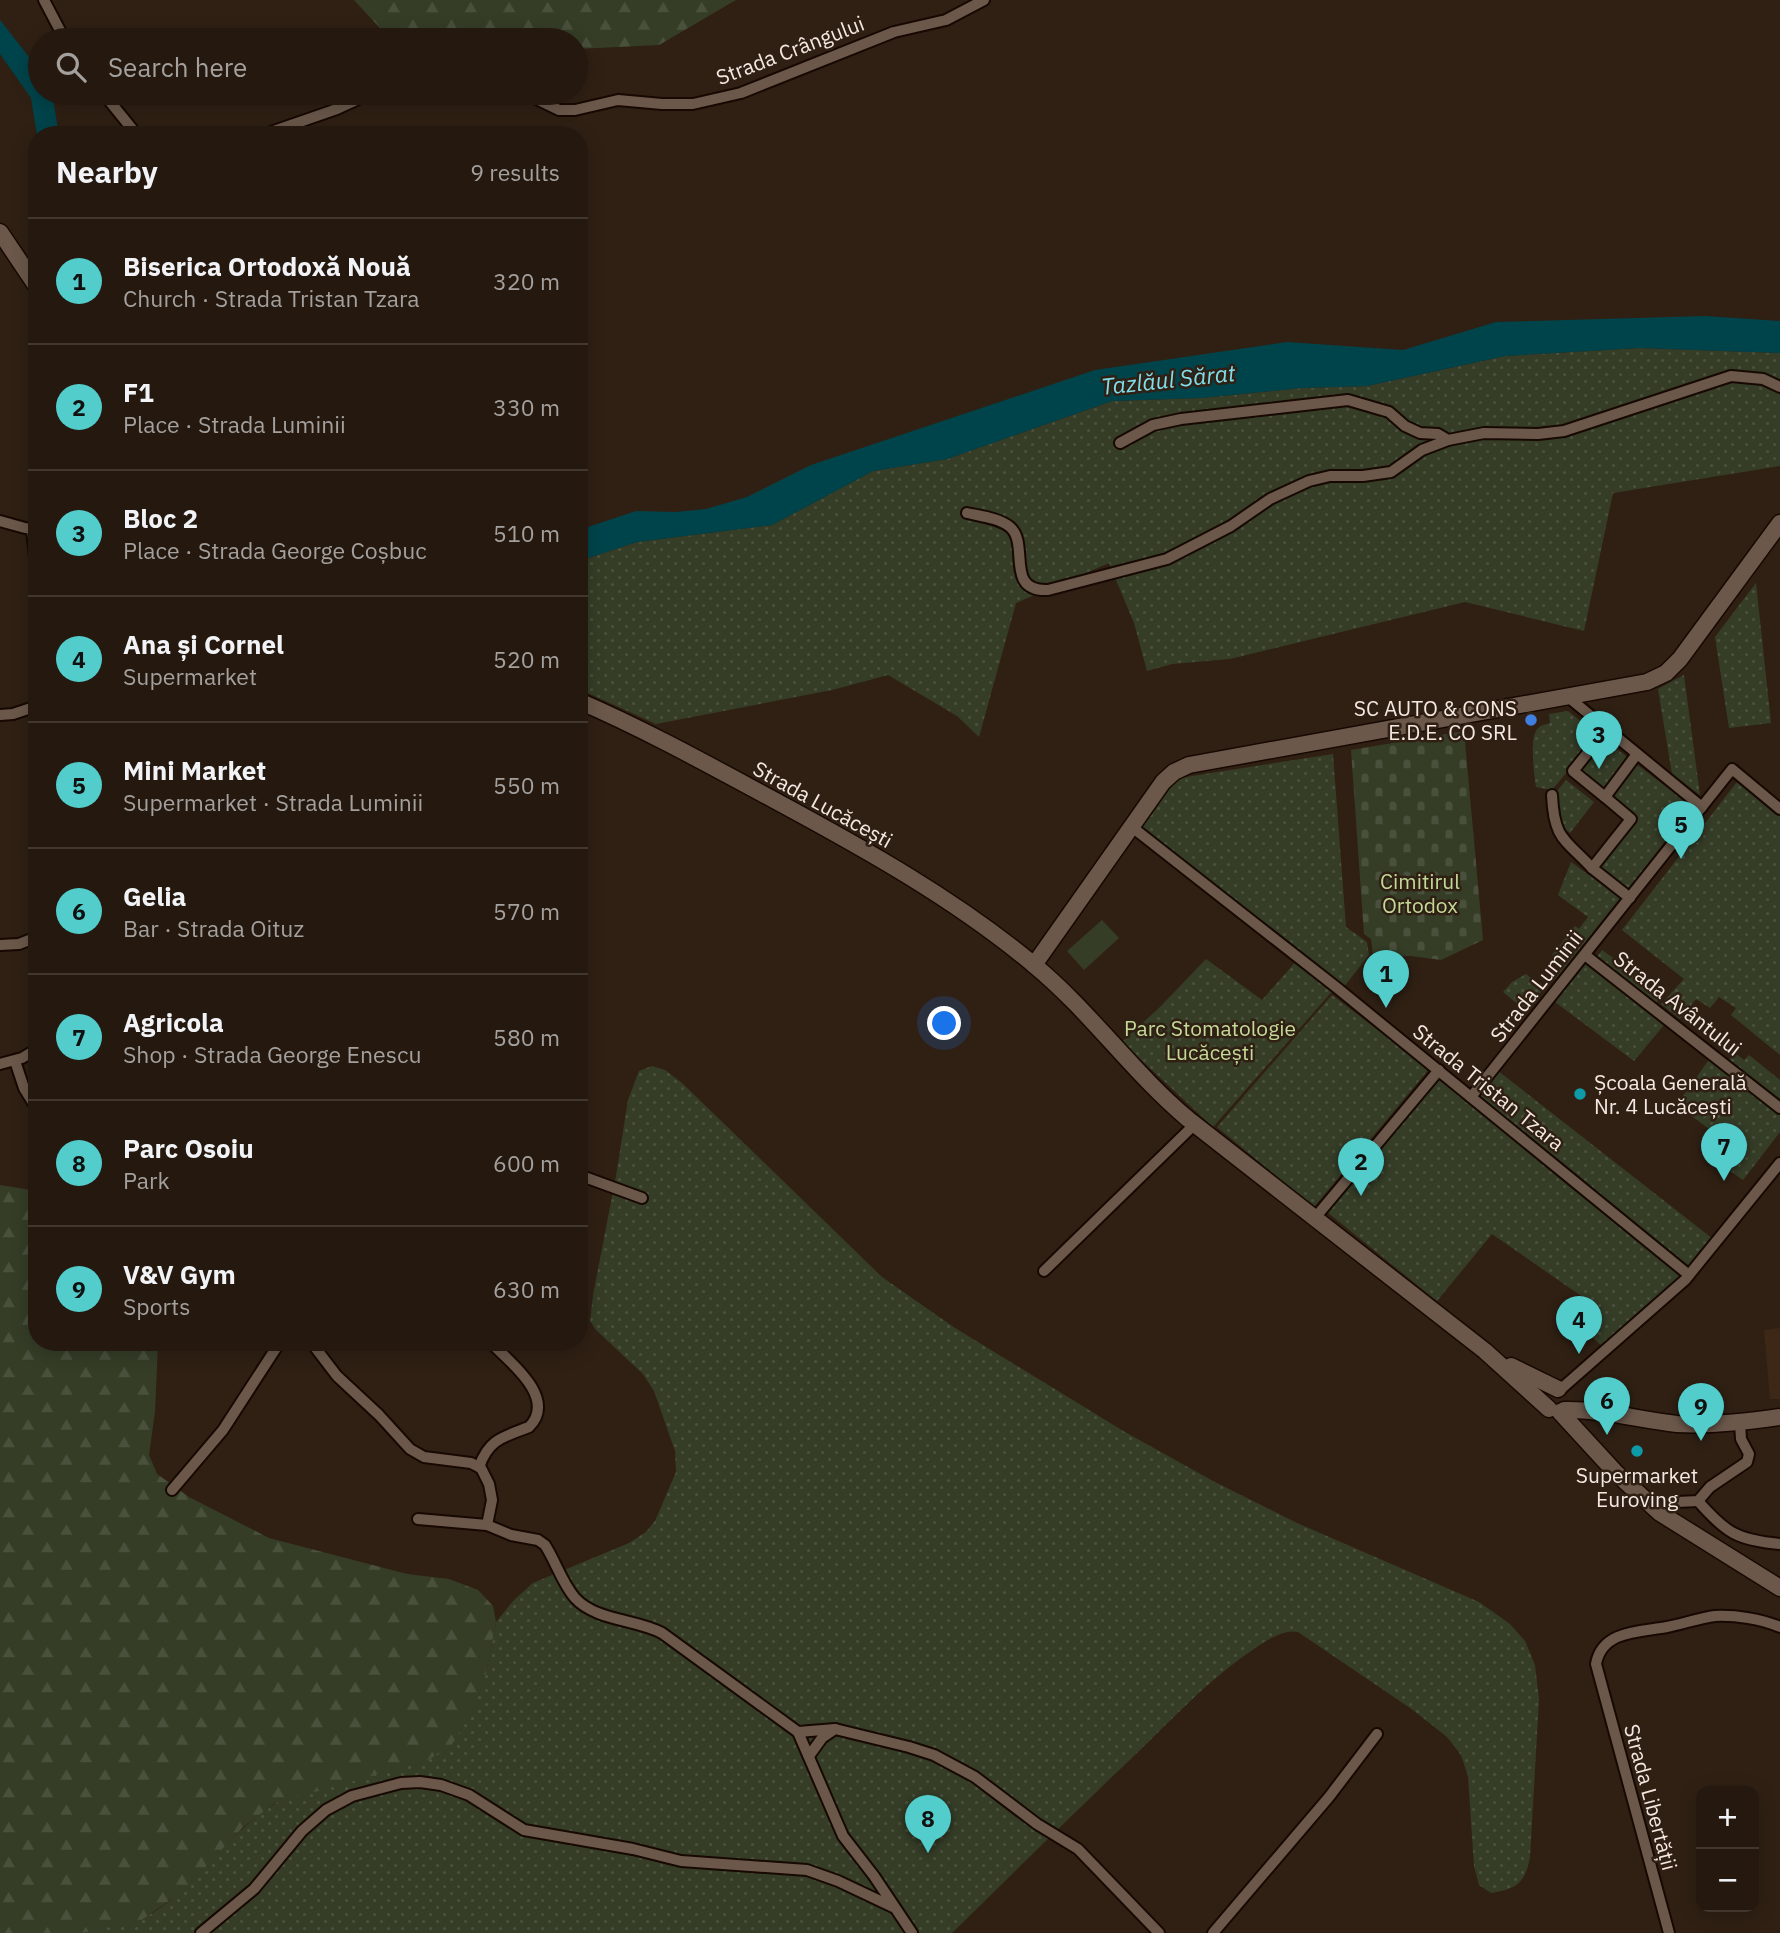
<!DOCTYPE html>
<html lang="en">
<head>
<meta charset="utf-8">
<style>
  :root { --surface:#24180f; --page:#2c2118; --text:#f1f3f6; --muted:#a3a09e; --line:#41372f; --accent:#53cdcb }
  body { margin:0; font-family:"IBM Plex Sans",sans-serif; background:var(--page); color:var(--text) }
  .controls { position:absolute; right:21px; bottom:21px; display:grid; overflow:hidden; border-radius:14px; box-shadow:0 4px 18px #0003 }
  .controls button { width:63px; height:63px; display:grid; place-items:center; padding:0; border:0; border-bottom:2px solid var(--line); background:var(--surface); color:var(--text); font:35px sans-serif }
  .you { position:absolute; left:945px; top:1024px; width:24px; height:24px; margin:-18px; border:5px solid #fff; border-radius:50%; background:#1a73e8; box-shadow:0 0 0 10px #1a73e833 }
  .badge { display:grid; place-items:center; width:46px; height:46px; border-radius:50%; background:var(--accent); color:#111; font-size:23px; font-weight:700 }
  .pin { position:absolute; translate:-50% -58px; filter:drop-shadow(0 2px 4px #0008) }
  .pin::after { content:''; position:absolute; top:37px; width:24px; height:21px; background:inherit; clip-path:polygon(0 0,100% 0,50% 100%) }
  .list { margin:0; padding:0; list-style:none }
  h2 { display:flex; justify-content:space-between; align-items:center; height:91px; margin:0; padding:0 28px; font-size:30px }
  h2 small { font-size:23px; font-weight:400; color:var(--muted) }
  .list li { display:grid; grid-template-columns:46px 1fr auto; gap:21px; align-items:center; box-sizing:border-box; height:126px; padding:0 28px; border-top:2px solid var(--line) }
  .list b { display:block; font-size:26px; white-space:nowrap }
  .list p { margin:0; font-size:23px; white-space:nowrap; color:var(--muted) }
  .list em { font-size:23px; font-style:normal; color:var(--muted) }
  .icon { flex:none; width:38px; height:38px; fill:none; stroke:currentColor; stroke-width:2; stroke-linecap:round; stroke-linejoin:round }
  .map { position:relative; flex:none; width:1780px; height:1933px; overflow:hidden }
  .search { position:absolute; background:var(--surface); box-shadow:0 4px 18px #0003; left:28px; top:28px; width:560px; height:77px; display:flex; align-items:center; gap:18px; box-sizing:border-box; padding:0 24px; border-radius:38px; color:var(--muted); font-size:26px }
  .panel { position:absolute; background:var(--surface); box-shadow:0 4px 18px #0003; left:28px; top:126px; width:560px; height:1225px; border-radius:28px }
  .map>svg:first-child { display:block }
</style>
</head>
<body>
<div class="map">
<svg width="1780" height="1933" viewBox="0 0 1780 1933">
  <defs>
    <pattern id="green-dots" width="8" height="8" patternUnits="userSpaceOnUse" patternTransform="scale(1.75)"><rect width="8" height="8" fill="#353d27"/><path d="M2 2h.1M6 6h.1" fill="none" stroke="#49503c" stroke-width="1.8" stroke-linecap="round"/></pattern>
    <pattern id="forest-firs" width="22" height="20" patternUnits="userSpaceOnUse" patternTransform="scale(1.75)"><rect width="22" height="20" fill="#353d27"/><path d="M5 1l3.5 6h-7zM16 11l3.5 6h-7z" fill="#49503c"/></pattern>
    <pattern id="cemetery-stones" width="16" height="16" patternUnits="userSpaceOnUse" patternTransform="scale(1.75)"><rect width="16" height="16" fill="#353d27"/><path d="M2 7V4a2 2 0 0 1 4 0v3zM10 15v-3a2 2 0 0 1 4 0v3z" fill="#49503c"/></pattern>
  </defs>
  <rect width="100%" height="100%" fill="#302014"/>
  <path fill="#3d2717" d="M 1780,1328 L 1780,1399 L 1770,1399 L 1764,1330 Z"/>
  <g fill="url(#green-dots)">
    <path d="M 1640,348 L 1780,353 L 1780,466 L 1613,493 L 1584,631 L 1465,602 L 1230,659 L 1172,664 L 1147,671 L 1134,623 L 1109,563 L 1016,603 L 979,737 L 957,716 L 888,675 L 832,690 L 656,724 L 579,689 L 579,561 L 637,542 L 772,525 L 873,471 L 947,459 L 1112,401 L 1201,398 L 1302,388 L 1367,386 L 1505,356 Z"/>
    <path d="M 1756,583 L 1771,723 L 1729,728 L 1715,637 Z"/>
    <path d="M 1684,675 L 1700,795 L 1672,774 L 1658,689 Z"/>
    <path d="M 1568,711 L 1598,735 L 1552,790 L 1536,787 C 1534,774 1530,741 1536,731 C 1539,725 1545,725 1550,723 L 1549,714 Z"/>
    <path d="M 1603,738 L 1628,758 L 1603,791 L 1577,771 Z"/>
    <path d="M 1333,754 L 1346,927 L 1367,942 L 1369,955 L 1342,989 L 1137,830 L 1173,779 Z"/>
    <path d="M 1636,764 L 1692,806 L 1626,892 L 1596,867 L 1634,819 L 1609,797 Z"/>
    <path d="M 1566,780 L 1594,802 L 1570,833 L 1559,825 L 1553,796 Z"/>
    <path d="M 1737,782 L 1780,816 L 1780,1055 L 1731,1015 L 1736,1008 L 1719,997 L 1710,1008 L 1696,999 L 1680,1019 L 1661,1004 L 1684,979 L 1622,930 Z"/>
    <path d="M 1571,862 L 1620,898 L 1555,980 L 1545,972 L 1556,959 L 1552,955 L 1575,926 L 1579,929 L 1588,917 L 1558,895 Z"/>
    <path d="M 1602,950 L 1619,962 L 1622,959 L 1650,982 L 1646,987 L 1661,998 L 1654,1005 L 1595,959 Z"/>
    <path d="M 1299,958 L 1336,987 L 1213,1127 L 1122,1042 L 1160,1007 L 1206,959 L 1262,1000 Z"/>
    <path d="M 1585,964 L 1664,1025 L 1634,1061 L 1555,1002 Z"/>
    <path d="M 1526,974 L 1544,988 L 1526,1011 L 1503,992 L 1512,982 Z"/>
    <path d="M 1332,995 L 1429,1069 L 1314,1207 L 1217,1127 Z"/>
    <path d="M 1735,1053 L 1744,1060 L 1749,1055 L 1780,1080 L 1780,1104 L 1727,1062 Z"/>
    <path d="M 1710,1058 L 1780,1112 L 1780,1132 L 1743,1180 L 1708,1155 L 1721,1138 L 1677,1105 Z"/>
    <path d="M 652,1066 L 665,1070 L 682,1083 L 882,1277 L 955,1328 L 1125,1432 L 1213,1481 L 1297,1523 L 1479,1602 L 1510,1624 L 1525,1641 L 1535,1665 L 1539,1699 L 1530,1857 C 1525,1883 1517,1889 1491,1893 L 1479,1885 L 1474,1866 L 1468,1776 L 1461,1755 L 1447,1737 L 1413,1710 L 1298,1632 C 1280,1628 1256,1648 1241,1658 C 1204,1685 1172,1719 1139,1751 C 1076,1811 1014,1872 952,1933 L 81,1933 C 108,1922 130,1929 157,1910 C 201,1880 228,1833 273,1805 C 283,1798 297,1796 308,1792 L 486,1674 L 496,1622 L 514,1600 L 533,1583 L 629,1543 L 646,1532 L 655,1521 L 676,1472 L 675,1451 L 654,1391 L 643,1374 L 596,1330 L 590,1321 L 593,1295 L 616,1176 L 628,1100 L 639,1071 Z"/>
    <path d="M 1497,1070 L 1713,1239 L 1687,1270 L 1476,1098 Z"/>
    <path d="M 1438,1077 L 1684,1275 L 1605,1349 L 1576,1322 L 1587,1300 L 1492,1234 L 1437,1301 L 1327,1212 Z"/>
  </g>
  <g fill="url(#forest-firs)">
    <path d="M 354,0 L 736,0 L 659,45 L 576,49 L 576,40 L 391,40 Z"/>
    <path d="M 0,1185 L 37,1191 L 37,1342 L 158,1342 L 155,1411 L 149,1455 L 157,1474 L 189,1497 L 269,1538 L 407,1574 L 449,1579 L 478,1590 L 493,1606 L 496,1622 L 486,1674 L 472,1713 L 452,1744 L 428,1760 L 275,1803 L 243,1827 L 183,1891 L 140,1921 L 81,1933 L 0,1933 Z"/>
  </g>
  <path fill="url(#cemetery-stones)" d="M 1464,731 L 1483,940 L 1441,960 L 1411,956 L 1373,955 L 1371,939 L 1364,934 L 1351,750 Z"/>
  <path fill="#353d27" d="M 1102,920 L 1119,938 L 1084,970 L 1067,951 Z"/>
  <g fill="#00444b">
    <path d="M 0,20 L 40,71 L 40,93 L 52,93 L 59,135 L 37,135 L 31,98 L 0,54 Z"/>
    <path d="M 1705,316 L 1780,321 L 1780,353 L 1640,348 L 1505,356 L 1367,386 L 1302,388 L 1201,398 L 1112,401 L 947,459 L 873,471 L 772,525 L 637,542 L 579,561 L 579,530 L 636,511 L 676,512 L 706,509 L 747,497 L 811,465 L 1095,370 L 1287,342 L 1403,350 L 1496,322 Z"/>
  </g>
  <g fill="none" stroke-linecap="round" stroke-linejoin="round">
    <defs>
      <g id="street">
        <path d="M 44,0 L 65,40"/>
        <path d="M 103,93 L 137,135"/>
        <path d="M 404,93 L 444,93"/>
        <path d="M 524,93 L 559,110 L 575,110 L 618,100 L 662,104 L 693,104 L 741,93 L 894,32 L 946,20 L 984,0"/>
        <path d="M 262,135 L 337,109 L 372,93"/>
        <path d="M 1120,443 L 1153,425 L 1181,419 L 1348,400 L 1389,412 L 1405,426 L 1420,433 L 1438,434 L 1448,440 L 1484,433 L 1538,434 L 1564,431 L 1731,376 L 1763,379 L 1780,387"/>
        <path d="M 967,513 C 980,516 999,518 1010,527 C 1030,544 1004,592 1048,590 L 1167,559 L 1231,526 L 1270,499 L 1309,481 L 1330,476 L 1363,476 L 1391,472 L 1422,450 L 1448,440"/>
        <path d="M 0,521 L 25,528 L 37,529"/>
        <path d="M 32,529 L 37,576"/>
        <path d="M 1568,697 L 1702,807"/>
        <path d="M 0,715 L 13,714 L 37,706"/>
        <path d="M 1607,729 L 1573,771 L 1605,797 L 1637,754"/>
        <path d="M 1552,795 C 1554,840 1565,839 1592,868"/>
        <path d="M 1605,797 L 1631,819 L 1592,868 L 1630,898"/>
        <path d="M 1132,827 L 1336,987 L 1689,1275"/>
        <path d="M 0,945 L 19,944 L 37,937"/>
        <path d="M 1585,955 L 1780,1108"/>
        <path d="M 15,1061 L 24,1088 L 37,1109"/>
        <path d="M 0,1064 L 22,1058 L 37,1049"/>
        <path d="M 1471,1097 L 1732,769 L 1780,809"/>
        <path d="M 579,1175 L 642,1198"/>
        <path d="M 1314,1219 L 1439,1070"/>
        <path d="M 1044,1271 L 1194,1125"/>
        <path d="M 311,1342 L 337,1376 L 379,1415 L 410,1449 L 424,1457 L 471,1463 L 481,1468 L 489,1484 L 492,1500 L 487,1525"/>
        <path d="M 1561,1389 L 1685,1280 L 1780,1163"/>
        <path d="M 479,1467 C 489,1439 503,1437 529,1427 C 558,1398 509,1361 490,1342"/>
        <path d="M 172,1490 L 223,1430 L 280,1342"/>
        <path d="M 1698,1501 C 1726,1533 1737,1540 1780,1544"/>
        <path d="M 1660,1513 L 1677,1502 L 1698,1501 L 1710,1487 L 1747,1462 L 1749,1454 L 1741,1439 L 1740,1423"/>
        <path d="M 418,1519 L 487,1525 L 511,1535 L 538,1540 L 545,1545 C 556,1562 562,1583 575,1598 C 596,1621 636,1619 662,1633 L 798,1732 L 843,1836 L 874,1876 L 912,1933"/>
        <path d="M 798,1732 L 835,1729 L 909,1747 L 934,1755 L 975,1777 L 1037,1824 L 1078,1849 L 1159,1933"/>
        <path d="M 809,1756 L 822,1738 L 835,1729"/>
        <path d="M 201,1933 L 254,1889 L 302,1831 L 326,1810 L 352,1796 L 401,1783 L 420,1782 L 441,1785 L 469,1795 L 524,1830 L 633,1849 L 681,1861 L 807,1870 L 838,1881 L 893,1907"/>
        <path d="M 1213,1933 L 1329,1797 L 1377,1734"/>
        <path d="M 1669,1933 L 1596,1664 C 1602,1630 1640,1632 1667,1627 C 1683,1624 1699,1618 1715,1616 C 1736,1615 1761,1619 1780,1627"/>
      </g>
      <g id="secondary">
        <path d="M 0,232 L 37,287"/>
        <path d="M 579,701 C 646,730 709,765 774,800 C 863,848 955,899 1034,965 C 1090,1011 1132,1072 1188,1119 L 1485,1351 L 1549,1409"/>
        <path d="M 1034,965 L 1163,782 L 1174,772 L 1189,765 L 1647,682 L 1666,673 L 1680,659 L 1780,523"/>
        <path d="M 1511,1366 L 1558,1389"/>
        <path d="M 1564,1410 C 1603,1409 1639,1420 1677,1424 C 1712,1426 1746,1422 1780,1417"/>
        <path d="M 1560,1412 L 1616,1473 L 1660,1513 L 1780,1588"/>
      </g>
    </defs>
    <use href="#street" stroke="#170902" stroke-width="14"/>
    <use href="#secondary" stroke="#170902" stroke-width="19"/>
    <use href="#street" stroke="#6b584b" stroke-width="10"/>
    <use href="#secondary" stroke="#6b584b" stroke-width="16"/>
  </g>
  <circle fill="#3f7fe0" stroke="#302014" stroke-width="2.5" cx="1531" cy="720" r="7"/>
  <g fill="#0f9aa8" stroke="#302014" stroke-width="2.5">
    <circle cx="1580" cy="1094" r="7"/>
    <circle cx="1637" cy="1451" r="7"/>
  </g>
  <g text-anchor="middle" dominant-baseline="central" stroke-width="5" stroke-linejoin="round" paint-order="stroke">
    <g font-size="21" fill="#f4e8e1" stroke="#302014">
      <text transform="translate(790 50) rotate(-21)">Strada Crângului</text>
      <text transform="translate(823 804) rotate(29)">Strada Lucăcești</text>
      <text transform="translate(1536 986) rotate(-52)">Strada Luminii</text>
      <text transform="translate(1678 1003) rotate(38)">Strada Avântului</text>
      <text transform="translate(1489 1087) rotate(39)">Strada Tristan Tzara</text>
      <text transform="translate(1651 1797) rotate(75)">Strada Libertății</text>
    </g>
    <g font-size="21" fill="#f4e8e1" stroke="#302014" text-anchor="end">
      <text x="1517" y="708">SC AUTO &amp; CONS<tspan x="1517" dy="24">E.D.E. CO SRL</tspan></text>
      <text x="1594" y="1082" text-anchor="start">Școala Generală<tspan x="1594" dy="24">Nr. 4 Lucăcești</tspan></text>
      <text x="1637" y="1475" text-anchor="middle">Supermarket<tspan x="1637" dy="24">Euroving</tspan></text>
    </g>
    <g font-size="21" fill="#c2d997" stroke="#302014">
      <text x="1420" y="881">Cimitirul<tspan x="1420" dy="24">Ortodox</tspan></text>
      <text x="1210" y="1028">Parc Stomatologie<tspan x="1210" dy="24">Lucăcești</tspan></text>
    </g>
    <g font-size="23" font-style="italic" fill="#80deea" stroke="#302014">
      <text transform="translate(1168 379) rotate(-6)">Tazlăul Sărat</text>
    </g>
  </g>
</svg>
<div class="controls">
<button>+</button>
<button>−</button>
</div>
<div class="you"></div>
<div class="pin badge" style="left:1386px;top:1008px">1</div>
<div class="pin badge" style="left:1361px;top:1196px">2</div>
<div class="pin badge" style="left:1599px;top:769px">3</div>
<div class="pin badge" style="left:1579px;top:1354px">4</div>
<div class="pin badge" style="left:1681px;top:859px">5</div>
<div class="pin badge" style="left:1607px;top:1435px">6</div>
<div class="pin badge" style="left:1724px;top:1181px">7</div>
<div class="pin badge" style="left:928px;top:1853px">8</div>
<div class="pin badge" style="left:1701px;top:1441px">9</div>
<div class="search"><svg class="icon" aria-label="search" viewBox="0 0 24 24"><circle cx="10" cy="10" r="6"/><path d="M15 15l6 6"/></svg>Search here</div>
<section class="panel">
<h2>Nearby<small>9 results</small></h2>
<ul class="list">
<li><span class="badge">1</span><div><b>Biserica Ortodoxă Nouă</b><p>Church · Strada Tristan Tzara</p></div><em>320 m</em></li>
<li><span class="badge">2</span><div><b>F1</b><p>Place · Strada Luminii</p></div><em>330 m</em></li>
<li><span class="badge">3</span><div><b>Bloc 2</b><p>Place · Strada George Coșbuc</p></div><em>510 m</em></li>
<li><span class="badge">4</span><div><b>Ana și Cornel</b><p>Supermarket</p></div><em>520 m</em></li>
<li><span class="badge">5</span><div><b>Mini Market</b><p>Supermarket · Strada Luminii</p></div><em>550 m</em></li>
<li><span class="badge">6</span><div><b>Gelia</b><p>Bar · Strada Oituz</p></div><em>570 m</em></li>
<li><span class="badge">7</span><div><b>Agricola</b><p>Shop · Strada George Enescu</p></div><em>580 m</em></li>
<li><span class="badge">8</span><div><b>Parc Osoiu</b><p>Park</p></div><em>600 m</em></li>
<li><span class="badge">9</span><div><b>V&amp;V Gym</b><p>Sports</p></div><em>630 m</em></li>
</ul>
</section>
</div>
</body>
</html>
